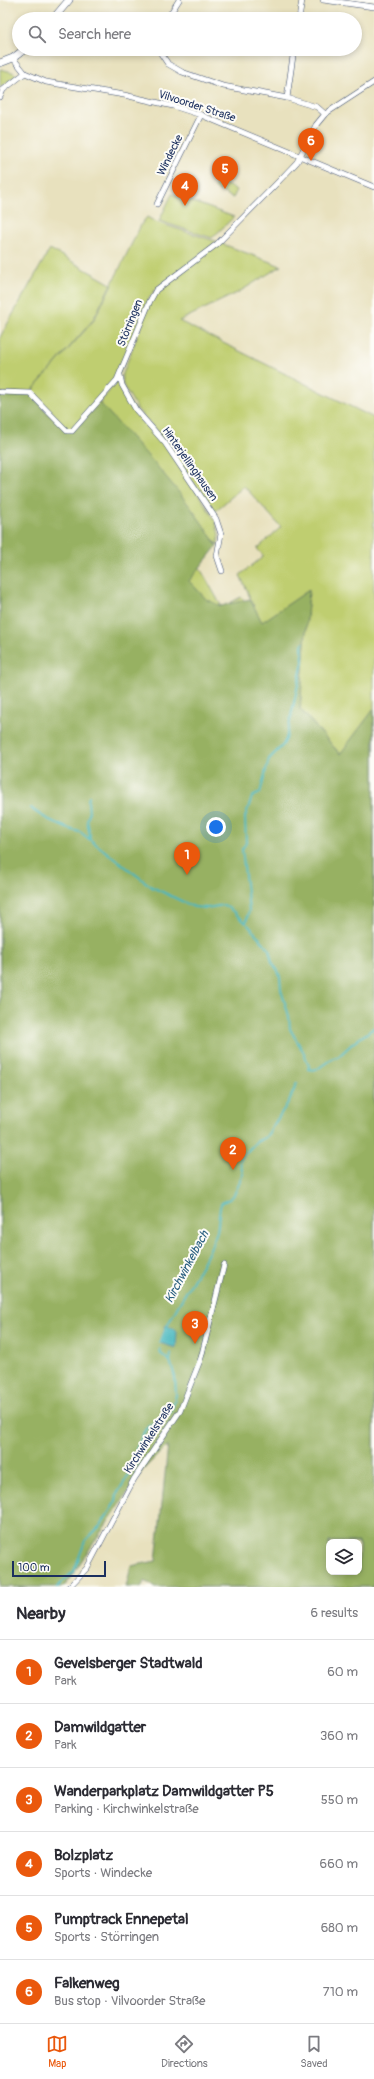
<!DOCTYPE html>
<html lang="en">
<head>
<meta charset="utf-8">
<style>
  :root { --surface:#fff; --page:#f2f2f3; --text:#2b2b33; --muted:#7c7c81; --line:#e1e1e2; --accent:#ea580c }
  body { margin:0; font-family:Pangolin,sans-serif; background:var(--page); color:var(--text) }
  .controls { position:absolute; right:12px; bottom:12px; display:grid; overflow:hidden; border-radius:8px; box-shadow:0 2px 6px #0003 }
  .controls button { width:36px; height:36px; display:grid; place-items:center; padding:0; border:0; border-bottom:1px solid var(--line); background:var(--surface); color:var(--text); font:20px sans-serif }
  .scale { position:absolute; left:12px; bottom:10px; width:94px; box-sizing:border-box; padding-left:4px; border:2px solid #1b2f5e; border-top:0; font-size:11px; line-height:14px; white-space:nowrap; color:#1b2f5e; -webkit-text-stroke:3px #fdfcf7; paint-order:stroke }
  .you { position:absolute; left:216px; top:827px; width:14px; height:14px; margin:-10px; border:3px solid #fff; border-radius:50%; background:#1a73e8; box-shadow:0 0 0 6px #1a73e833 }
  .badge { display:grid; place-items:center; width:26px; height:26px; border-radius:50%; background:var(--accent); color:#fff; font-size:13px; font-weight:700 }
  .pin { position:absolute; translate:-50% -33px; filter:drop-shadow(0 1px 2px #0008) }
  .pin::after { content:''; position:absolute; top:21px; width:14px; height:12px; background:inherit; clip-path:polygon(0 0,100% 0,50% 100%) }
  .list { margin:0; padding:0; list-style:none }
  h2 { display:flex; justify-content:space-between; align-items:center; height:52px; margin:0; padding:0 16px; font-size:17px }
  h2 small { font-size:13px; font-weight:400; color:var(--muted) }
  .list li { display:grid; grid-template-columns:26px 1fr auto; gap:12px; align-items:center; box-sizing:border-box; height:64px; padding:0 16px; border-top:1px solid var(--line) }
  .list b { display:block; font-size:15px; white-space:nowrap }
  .list p { margin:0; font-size:13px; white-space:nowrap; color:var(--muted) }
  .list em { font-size:13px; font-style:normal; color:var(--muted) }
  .icon { flex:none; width:22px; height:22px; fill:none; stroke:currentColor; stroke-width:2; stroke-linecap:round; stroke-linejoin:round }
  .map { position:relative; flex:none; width:374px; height:1587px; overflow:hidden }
  .search { position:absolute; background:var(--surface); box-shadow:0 2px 6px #0003; left:12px; right:12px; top:12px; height:44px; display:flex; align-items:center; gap:10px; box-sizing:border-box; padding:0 14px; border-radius:22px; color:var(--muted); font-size:15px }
  .sheet { height:436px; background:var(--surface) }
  nav { display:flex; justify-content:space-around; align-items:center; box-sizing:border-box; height:56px; border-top:1px solid var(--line); background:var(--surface); font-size:11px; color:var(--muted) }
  nav a { display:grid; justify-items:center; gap:2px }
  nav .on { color:var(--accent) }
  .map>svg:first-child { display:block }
</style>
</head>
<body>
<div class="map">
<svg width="374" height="1587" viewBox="0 0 374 1587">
  <rect width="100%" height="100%" fill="#fdfcf7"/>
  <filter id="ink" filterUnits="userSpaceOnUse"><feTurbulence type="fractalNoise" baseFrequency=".025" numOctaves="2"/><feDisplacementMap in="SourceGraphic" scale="8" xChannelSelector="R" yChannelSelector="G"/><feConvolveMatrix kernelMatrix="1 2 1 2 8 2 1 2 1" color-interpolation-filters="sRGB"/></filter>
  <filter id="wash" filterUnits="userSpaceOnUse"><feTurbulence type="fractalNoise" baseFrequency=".012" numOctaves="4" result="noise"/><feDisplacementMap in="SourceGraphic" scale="16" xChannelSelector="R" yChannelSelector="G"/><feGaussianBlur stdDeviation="0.9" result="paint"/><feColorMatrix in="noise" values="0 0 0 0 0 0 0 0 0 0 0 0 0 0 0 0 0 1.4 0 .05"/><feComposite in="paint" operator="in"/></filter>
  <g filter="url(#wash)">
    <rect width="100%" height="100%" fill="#e8e1be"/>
    <g fill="#bfce70" stroke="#6d7e67" fill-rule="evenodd">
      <path d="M 0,69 L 12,72 L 17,75 L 0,88 Z"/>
      <path d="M 218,181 L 237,190 L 233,198 L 214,188 Z"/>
      <path d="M 172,194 L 234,217 L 212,238 L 159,221 Z"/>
      <path d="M 147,217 L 156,222 L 218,242 L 155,290 L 148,300 L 119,374 L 98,402 L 101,404 L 100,403 L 119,378 C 125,406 148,421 164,443 C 182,468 198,494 215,520 L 219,534 L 218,545 L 212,538 L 212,545 L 206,554 L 192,554 L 222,607 L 241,597 L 256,611 L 240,575 L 264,556 L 257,549 L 281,527 L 244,486 L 213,513 L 166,442 L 138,410 L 123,385 L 122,376 L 150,301 L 157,291 L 220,243 L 281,266 L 239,292 L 179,321 L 374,418 L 374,709 L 367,719 L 374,711 L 374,1587 L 195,1587 L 187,1566 L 183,1505 L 191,1482 L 193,1424 L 202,1369 L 200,1353 L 215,1292 L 235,1227 L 251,1192 L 284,1143 L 248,1188 L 237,1209 L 220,1261 L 205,1260 L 190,1269 L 171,1261 L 151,1241 L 190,1196 L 230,1126 L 171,1216 L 102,1288 L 90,1303 L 142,1347 L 170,1363 L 176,1375 L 173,1408 L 168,1418 L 147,1428 L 130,1420 L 96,1484 L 63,1532 L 45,1547 L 24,1587 L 0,1587 L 0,337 L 50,249 L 111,284 L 93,320 L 30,393 L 25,393 L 46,410 L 30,393 L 94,320 L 142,223 ZM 309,590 L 300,709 L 340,754 L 335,759 C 323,752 318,738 305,730 L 297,732 L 293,739 L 287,735 L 298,688 L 300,600 L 283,621 L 271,625 L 266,620 ZM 338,991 L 346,1000 L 347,1021 L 358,1055 L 333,1078 L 313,1102 L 289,1066 L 292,1026 ZM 275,1072 L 248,1096 L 239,1111 C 245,1095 255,1074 275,1072 ZM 329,1542 L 359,1542 L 359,1572 L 329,1572 Z"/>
    </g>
    <path fill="#97b162" stroke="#597060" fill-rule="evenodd" d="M 0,393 L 30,394 L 53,419 L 72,432 L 100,403 C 140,448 185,493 217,546 L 189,581 L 207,600 L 221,606 L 250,599 L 262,622 L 309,590 L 300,709 L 340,754 L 374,709 L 374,1587 L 155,1587 L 145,1581 L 141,1587 L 126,1587 L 131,1566 L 156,1561 L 168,1445 L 143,1470 L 64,1587 L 0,1587 ZM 329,1542 L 359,1542 L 359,1572 L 329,1572 Z"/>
    <path fill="#47b7be" stroke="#31738e" d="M 166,1325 L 177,1331 L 176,1348 L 160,1343 Z"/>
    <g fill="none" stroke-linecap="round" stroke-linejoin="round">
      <g stroke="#47b7be" stroke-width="2">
        <path d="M 31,808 C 39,816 68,830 80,832 L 152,887 L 194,907 L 207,908 L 224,905 L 234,912 L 246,923 L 249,910 L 242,849 L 246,843 L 245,817 L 252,797 L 260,793 L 269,759 L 283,745 L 286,739 L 303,662 L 302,645 L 303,643"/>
        <path d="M 89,839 L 90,836 L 87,820 L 89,814 L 88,801 L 89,796"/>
        <path d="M 248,925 L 269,949 L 272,962 L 278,971 L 280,977 L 281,990 L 289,1016 L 290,1029 L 304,1053 L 309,1066 L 308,1069 L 316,1070 L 333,1058 L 338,1057 L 353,1043 L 374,1028"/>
        <path d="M 160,1343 C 174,1304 204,1271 217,1231 C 219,1223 218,1213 221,1204 C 224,1200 228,1201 232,1197 C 236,1194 240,1180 243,1174 L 240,1162 L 242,1157 L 256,1142 L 266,1137 L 289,1101 L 297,1083"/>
        <path d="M 170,1361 L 171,1353"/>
        <path d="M 57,1587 L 74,1571 L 85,1541 L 101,1525 L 116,1501 L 117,1494 L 129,1474 L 137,1464 L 138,1459 L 136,1450 L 145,1430 L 151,1424 L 159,1422 L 171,1412 L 176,1395 L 175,1377 L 170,1361 L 161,1354 L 160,1349"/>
      </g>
    </g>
  </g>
  <g filter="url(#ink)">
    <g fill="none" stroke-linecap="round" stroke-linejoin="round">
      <defs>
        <g id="street">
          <path d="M 323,0 L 374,7"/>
          <path d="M 167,19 L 179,0"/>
          <path d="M 299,19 L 302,0"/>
          <path d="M 158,49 L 168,64 L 182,72 L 223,86 L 287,98 L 317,107 L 325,114"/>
          <path d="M 13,58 L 25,73 L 46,82 L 124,95 L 173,106 L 201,115 L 374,187"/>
          <path d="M 0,97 L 3,90 L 25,73"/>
          <path d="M 287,98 L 294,49"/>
          <path d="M 157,204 L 201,115"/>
          <path d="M 120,375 L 122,385 L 136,410 L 165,443 L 216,519 L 221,534 L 217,556 L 222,571"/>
          <path d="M 0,392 L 30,393 L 67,431 L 72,431 L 117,380 L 150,301 L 156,290 L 217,244 L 278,182 L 297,162 L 316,125 L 325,114 L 374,82"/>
          <path d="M 69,1587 L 87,1568 L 134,1479 L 180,1411 L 201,1358 L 224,1265"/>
        </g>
        <g id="secondary">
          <path d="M 53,19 L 69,0"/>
          <path d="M 0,63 L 13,58 L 25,49"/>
        </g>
      </defs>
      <use href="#street" stroke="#3a4a6c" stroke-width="6"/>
      <use href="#secondary" stroke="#3a4a6c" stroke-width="8"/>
      <use href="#street" stroke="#fff" stroke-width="5"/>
      <use href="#secondary" stroke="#fff" stroke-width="7"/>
    </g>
  </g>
  <g text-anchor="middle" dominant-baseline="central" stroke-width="4" stroke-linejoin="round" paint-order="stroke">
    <g font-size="11" fill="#1b2f5e" stroke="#fdfcf7">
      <text transform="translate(197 106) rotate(18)">Vilvoorder Straße</text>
      <text transform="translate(170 155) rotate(-64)">Windecke</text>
      <text transform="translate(130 323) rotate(-68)">Störringen</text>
      <text transform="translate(190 464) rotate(55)">Hinterjellinghausen</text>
      <text transform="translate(149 1438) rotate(-57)">Kirchwinkelstraße</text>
    </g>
    <g font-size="12" font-style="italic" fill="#2a5f80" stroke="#fdfcf7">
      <text transform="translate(187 1267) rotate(-62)">Kirchwinkelbach</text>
    </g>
  </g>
</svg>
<div class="controls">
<button><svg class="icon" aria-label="layers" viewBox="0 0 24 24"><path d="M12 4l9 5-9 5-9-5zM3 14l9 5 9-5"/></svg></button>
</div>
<div class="scale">100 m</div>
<div class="you"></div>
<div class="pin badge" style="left:187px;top:875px">1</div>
<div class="pin badge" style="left:233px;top:1170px">2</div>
<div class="pin badge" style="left:195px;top:1344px">3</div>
<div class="pin badge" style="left:185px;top:206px">4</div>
<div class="pin badge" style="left:225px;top:189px">5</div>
<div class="pin badge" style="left:311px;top:161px">6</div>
<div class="search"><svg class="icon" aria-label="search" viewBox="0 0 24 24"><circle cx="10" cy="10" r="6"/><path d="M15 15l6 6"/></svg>Search here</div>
</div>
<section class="sheet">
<h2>Nearby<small>6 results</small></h2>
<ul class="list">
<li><span class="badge">1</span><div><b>Gevelsberger Stadtwald</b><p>Park</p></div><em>60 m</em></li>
<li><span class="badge">2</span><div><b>Damwildgatter</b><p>Park</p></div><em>360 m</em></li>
<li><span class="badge">3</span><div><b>Wanderparkplatz Damwildgatter P5</b><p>Parking · Kirchwinkelstraße</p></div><em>550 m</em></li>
<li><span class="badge">4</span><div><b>Bolzplatz</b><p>Sports · Windecke</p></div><em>660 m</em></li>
<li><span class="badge">5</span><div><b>Pumptrack Ennepetal</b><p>Sports · Störringen</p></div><em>680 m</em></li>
<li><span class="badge">6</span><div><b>Falkenweg</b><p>Bus stop · Vilvoorder Straße</p></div><em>710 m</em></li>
</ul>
</section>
<nav>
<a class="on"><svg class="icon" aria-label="map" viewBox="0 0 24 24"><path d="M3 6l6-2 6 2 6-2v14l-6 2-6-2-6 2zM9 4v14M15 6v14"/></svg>Map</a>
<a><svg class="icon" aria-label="directions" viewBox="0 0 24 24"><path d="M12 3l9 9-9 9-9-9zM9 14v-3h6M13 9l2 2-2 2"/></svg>Directions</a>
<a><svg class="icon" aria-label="saved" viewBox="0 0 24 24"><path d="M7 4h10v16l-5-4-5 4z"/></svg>Saved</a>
</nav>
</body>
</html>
